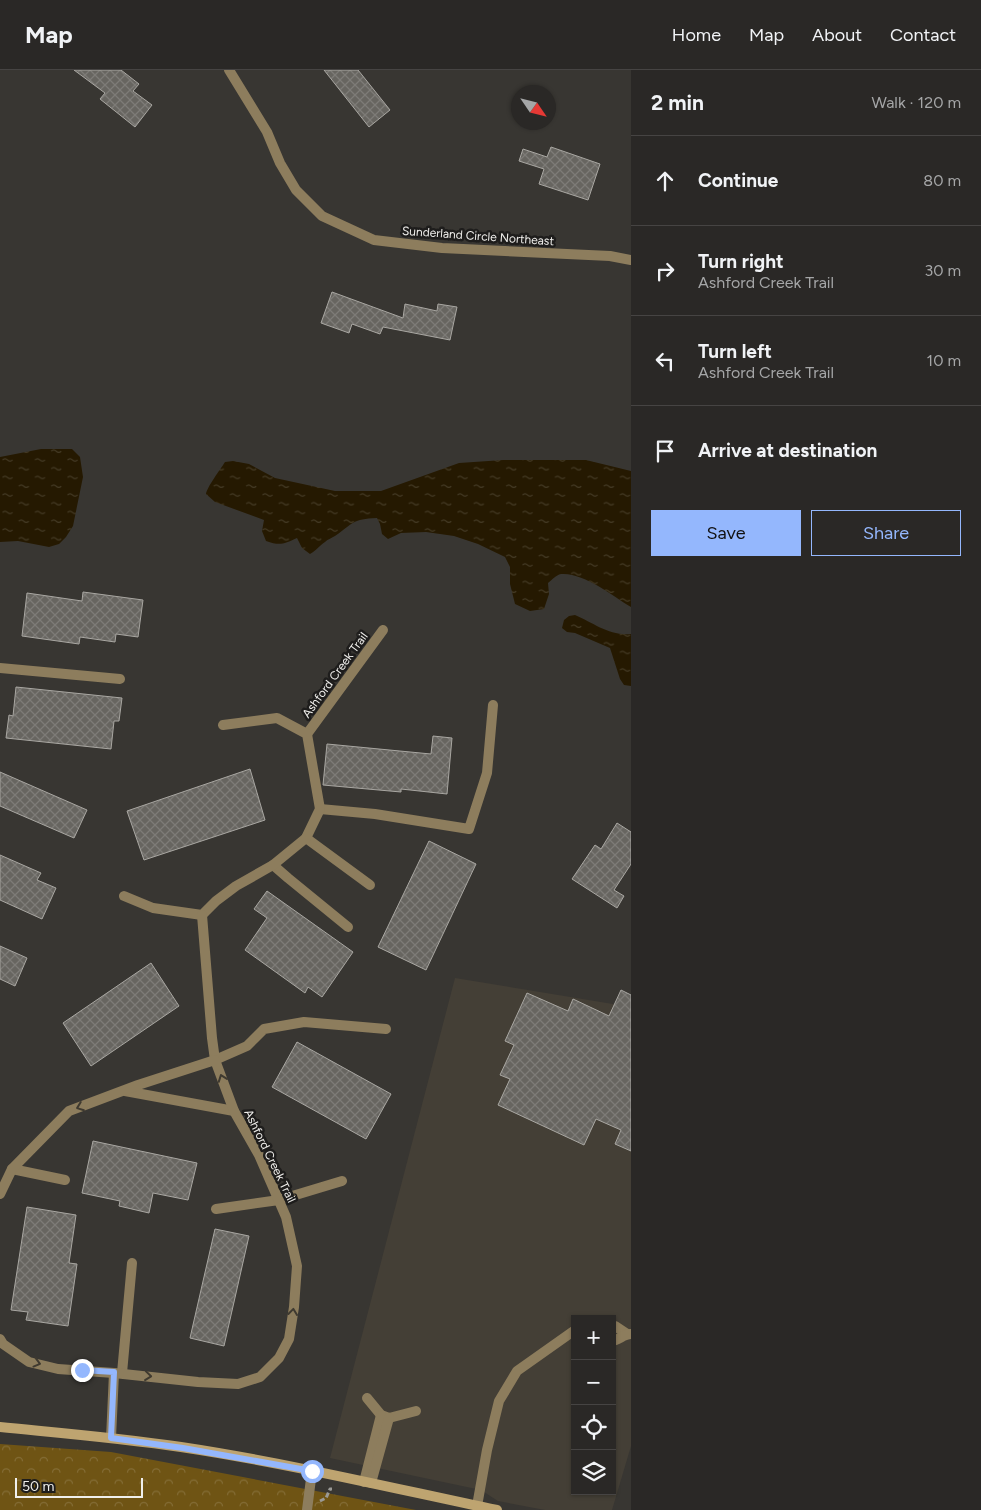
<!DOCTYPE html>
<html lang="en">
<head>
<meta charset="utf-8">
<style>
  :root { --surface:#2a2826; --page:#32302e; --text:#f1f3f6; --muted:#a5a6a7; --line:#464443; --accent:#94b7fd }
  body { margin:0; font-family:Figtree,sans-serif; background:var(--page); color:var(--text) }
  .controls { position:absolute; right:15px; bottom:15px; display:grid; overflow:hidden; border-radius:0px; box-shadow:0 1px 4px #0004 }
  .controls button { width:45px; height:45px; display:grid; place-items:center; padding:0; border:0; border-bottom:1px solid var(--line); background:var(--surface); color:var(--text); font:25px sans-serif }
  .compass { position:absolute; left:511px; top:15px; width:45px; height:45px; border-radius:50%; background:var(--surface); box-shadow:0 1px 4px #0004; rotate:125deg }
  .scale { position:absolute; left:15px; bottom:12px; width:128px; box-sizing:border-box; padding-left:5px; border:2px solid #f0efec; border-top:0; font-size:14px; line-height:18px; white-space:nowrap; color:#f0efec; -webkit-text-stroke:4px #1e1d1c; paint-order:stroke }
  .stop { position:absolute; width:15px; height:15px; margin:-11px; border:4px solid #94b7fd; border-radius:50%; background:#fff }
  .stop.end { background:#94b7fd; border-color:#fff; box-shadow:0 1px 5px #0008 }
  .list { margin:0; padding:0; list-style:none }
  h2 { display:flex; justify-content:space-between; align-items:center; height:65px; margin:0; padding:0 20px; font-size:21px }
  h2 small { font-size:16px; font-weight:400; color:var(--muted) }
  .list li { display:grid; grid-template-columns:32px 1fr auto; gap:15px; align-items:center; box-sizing:border-box; height:90px; padding:0 20px; border-top:1px solid var(--line) }
  .list b { display:block; font-size:19px; white-space:nowrap }
  .list p { margin:0; font-size:16px; white-space:nowrap; color:var(--muted) }
  .list em { font-size:16px; font-style:normal; color:var(--muted) }
  .actions { display:flex; gap:10px; padding:15px 20px }
  .actions a { flex:1; padding:11px 0; border:1px solid var(--accent); border-radius:0px; text-align:center; font-size:18px; color:var(--accent) }
  .actions .main { background:var(--accent); color:#111 }
  .icon { flex:none; width:28px; height:28px; fill:none; stroke:currentColor; stroke-width:2; stroke-linecap:round; stroke-linejoin:round }
  .map { position:relative; flex:none; width:631px; height:1440px; overflow:hidden }
  header { display:flex; align-items:center; gap:30px; box-sizing:border-box; height:70px; padding:0 25px; background:var(--surface); border-bottom:1px solid var(--line) }
  header strong { font-size:24px }
  nav { display:flex; gap:28px; margin-inline-start:auto; font-size:18px }
  main { display:flex }
  aside { flex:1; background:var(--surface) }
  .map>svg:first-child { display:block }
</style>
</head>
<body>
<header>
<strong>Map</strong>
<nav><a>Home</a><a>Map</a><a>About</a><a>Contact</a></nav>
</header>
<main>
<div class="map">
<svg width="631" height="1440" viewBox="0 0 631 1440">
  <defs>
    <pattern id="park-crowns" width="20" height="18" patternUnits="userSpaceOnUse" patternTransform="scale(1.25)"><rect width="20" height="18" fill="#6f5414"/><path d="M2 6a3 3 0 1 1 6 0M12 15a3 3 0 1 1 6 0" fill="none" stroke="#846d36"/></pattern>
    <pattern id="water-ripples" width="26" height="14" patternUnits="userSpaceOnUse" patternTransform="scale(1.25)"><rect width="26" height="14" fill="#251901"/><path d="M2 4q2-2 4 0t4 0M15 11q2-2 4 0t4 0" fill="none" stroke="#453b26"/></pattern>
    <pattern id="building-cross-hatch" width="8" height="8" patternUnits="userSpaceOnUse" patternTransform="scale(1.25)"><rect width="8" height="8" fill="#676560"/><path d="M0 0l8 8M0 8l8-8" fill="none" stroke="#7d7b77"/></pattern>
  </defs>
  <rect width="100%" height="100%" fill="#383632"/>
  <path fill="#443f36" fill-rule="evenodd" d="M 455,908 L 631,937 L 631,1376 L 612,1440 L 545,1440 L 498,1431 L 481,1420 L 330,1388 ZM 575,1249 L 612,1249 L 612,1421 L 575,1421 Z"/>
  <path fill="url(#park-crowns)" d="M 0,1374 L 111,1382 L 416,1440 L 0,1440 Z"/>
  <g fill="url(#water-ripples)">
    <path d="M 41,379 L 72,379 L 80,387 L 83,407 L 73,456 L 66,467 L 59,474 L 49,477 L 18,471 L 0,472 L 0,387 Z"/>
    <path d="M 503,390 L 586,390 L 631,401 L 631,537 C 613,526 583,502 561,504 C 556,505 552,510 548,513 L 549,524 L 544,539 L 530,541 L 515,534 L 510,514 L 510,497 L 505,487 L 478,474 L 454,466 L 426,462 L 401,463 L 388,469 L 382,464 L 380,454 L 377,448 C 352,449 354,453 335,466 C 332,468 328,469 325,472 C 319,476 317,480 310,484 L 302,478 L 297,468 C 284,474 280,476 266,471 L 262,461 L 264,450 L 215,432 L 206,424 C 207,417 220,400 225,392 L 233,391 L 249,394 L 275,408 L 335,421 L 381,421 L 459,393 Z"/>
    <path d="M 575,545 C 594,553 609,566 631,564 L 631,616 L 624,615 L 620,609 L 610,578 L 575,563 L 567,562 L 562,558 L 564,550 L 569,546 Z"/>
  </g>
  <g fill="url(#building-cross-hatch)" stroke="#a9a7a2">
    <path d="M 74,0 L 121,0 L 139,14 L 133,21 L 152,35 L 135,57 L 100,29 L 105,23 Z"/>
    <path d="M 324,0 L 358,0 L 390,40 L 369,57 Z"/>
    <path d="M 551,77 L 600,94 L 588,130 L 539,114 L 544,99 L 519,91 L 523,79 L 547,87 Z"/>
    <path d="M 332,222 L 403,248 L 405,234 L 437,241 L 438,234 L 457,237 L 450,270 L 383,257 L 380,264 L 352,254 L 349,263 L 321,253 Z"/>
    <path d="M 83,522 L 143,530 L 138,567 L 116,564 L 115,572 L 80,567 L 79,574 L 22,566 L 27,523 L 82,531 Z"/>
    <path d="M 16,617 L 122,628 L 119,651 L 114,651 L 111,679 L 6,668 L 9,645 L 13,646 Z"/>
    <path d="M 433,666 L 452,668 L 447,724 L 401,719 L 401,722 L 323,715 L 327,674 L 431,684 Z"/>
    <path d="M 250,699 L 265,750 L 144,790 L 127,741 Z"/>
    <path d="M 0,702 L 87,740 L 74,768 L 0,736 Z"/>
    <path d="M 617,753 L 631,762 L 631,794 L 614,820 L 624,826 L 617,838 L 572,809 L 595,775 L 601,779 Z"/>
    <path d="M 429,771 L 476,794 L 426,900 L 378,877 Z"/>
    <path d="M 0,785 L 41,803 L 37,810 L 56,818 L 42,849 L 0,830 Z"/>
    <path d="M 267,821 L 353,882 L 322,927 L 308,917 L 305,923 L 245,880 L 267,848 L 254,839 Z"/>
    <path d="M 0,876 L 27,888 L 15,916 L 0,909 Z"/>
    <path d="M 151,893 L 179,936 L 91,996 L 63,953 Z"/>
    <path d="M 621,920 L 631,925 L 631,1081 L 615,1074 L 621,1060 L 596,1049 L 584,1075 L 498,1035 L 510,1009 L 500,1005 L 514,975 L 505,971 L 527,923 L 568,941 L 573,929 L 609,946 Z"/>
    <path d="M 297,972 L 391,1024 L 366,1069 L 272,1017 Z"/>
    <path d="M 93,1071 L 197,1093 L 188,1130 L 153,1123 L 149,1143 L 119,1136 L 120,1131 L 82,1123 Z"/>
    <path d="M 27,1137 L 76,1145 L 69,1193 L 77,1194 L 68,1256 L 26,1250 L 28,1242 L 11,1240 Z"/>
    <path d="M 215,1159 L 249,1166 L 224,1276 L 190,1268 Z"/>
  </g>
  <g fill="none" stroke-linecap="round" stroke-linejoin="round">
    <path stroke="#9b9a96" stroke-width="3" stroke-dasharray="5 2.5" stroke-linecap="butt" d="M 320,1431 L 326,1428 L 330,1419 L 332,1419"/>
    <g stroke="#8d7d5d" stroke-width="10">
      <path d="M 0,598 L 120,609"/>
      <path d="M 306,768 L 370,815"/>
      <path d="M 273,795 L 288,808 L 348,857"/>
      <path d="M 216,1139 L 279,1130 L 342,1111"/>
      <path d="M 122,1303 L 132,1193"/>
      <path d="M 367,1328 L 381,1345 L 389,1348 L 416,1341"/>
      <path d="M 364,1412 L 381,1345"/>
      <path d="M 371,1413 L 389,1348"/>
      <path d="M 307,1440 L 312,1401"/>
    </g>
    <g stroke="#8d7d5d" stroke-width="10">
      <path d="M 229,0 L 267,62 L 280,93 L 296,120 L 322,146 L 374,170 L 442,178 L 610,186 L 631,190"/>
      <path d="M 307,664 L 383,560"/>
      <path d="M 320,739 L 375,744 L 469,759 L 487,703 L 493,635"/>
      <path d="M 124,826 L 153,838 L 202,845 L 216,831 L 236,816 L 273,795 L 306,768 L 320,739 L 307,664 L 277,648 L 223,655"/>
      <path d="M 202,845 L 212,968 L 215,990 L 247,976 L 264,959 L 304,952 L 386,959"/>
      <path d="M 125,1021 L 234,1041"/>
      <path d="M 12,1099 L 65,1110"/>
      <path d="M 0,1124 L 12,1099 L 69,1041 L 138,1015 L 215,990 L 234,1041 L 259,1085 L 286,1147 L 297,1196 L 294,1237 L 289,1269 L 279,1288 L 260,1307 L 238,1314 L 198,1312 L 114,1303 L 58,1299 L 29,1292 L 3,1274 L 0,1269"/>
      <path d="M 612,1256 L 615,1256 L 627,1264"/>
      <path d="M 612,1271 C 619,1270 624,1264 631,1264"/>
      <path d="M 111,1368 L 114,1303"/>
      <path d="M 477,1436 L 487,1380 L 499,1331 L 517,1301 L 575,1260"/>
    </g>
    <path stroke="#bea470" stroke-width="10" d="M 0,1357 C 60,1363 121,1368 181,1377 C 287,1393 392,1418 497,1440"/>
  </g>
  <defs><path id="oneway-chevron" d="M-2-3.5L2.5 0L-2 3.5" fill="none" stroke-width="1.6" stroke-linecap="round" stroke-linejoin="round" transform="scale(1.25)"/></defs>
  <g stroke="#3f3a30">
    <use href="#oneway-chevron" transform="translate(222 1008) rotate(-110)"/>
    <use href="#oneway-chevron" transform="translate(80 1037) rotate(159)"/>
    <use href="#oneway-chevron" transform="translate(293 1242) rotate(-83)"/>
    <use href="#oneway-chevron" transform="translate(37 1293) rotate(15)"/>
    <use href="#oneway-chevron" transform="translate(148 1306) rotate(6)"/>
  </g>
  <g fill="none" stroke-linecap="round" stroke-linejoin="round">
    <path stroke="#94b7fd" stroke-width="6" d="M 82,1300 L 114,1302 L 111,1368 L 183,1378 L 312,1401"/>
  </g>
  <g text-anchor="middle" dominant-baseline="central" stroke-width="5" stroke-linejoin="round" paint-order="stroke">
    <g font-size="12" fill="#f0efec" stroke="#1e1d1c">
      <text transform="translate(478 166) rotate(4)">Sunderland Circle Northeast</text>
      <text transform="translate(335 605) rotate(-54)">Ashford Creek Trail</text>
      <text transform="translate(270 1086) rotate(64)">Ashford Creek Trail</text>
    </g>
  </g>
</svg>
<div class="controls">
<button>+</button>
<button>−</button>
<button><svg class="icon" aria-label="locate" viewBox="0 0 24 24"><circle cx="12" cy="12" r="6"/><path d="M12 2v4M12 18v4M2 12h4M18 12h4"/></svg></button>
<button><svg class="icon" aria-label="layers" viewBox="0 0 24 24"><path d="M12 4l9 5-9 5-9-5zM3 14l9 5 9-5"/></svg></button>
</div>
<svg class="compass" viewBox="-18 -18 36 36"><path d="M0-13l5 13h-10z" fill="#e53935"/><path d="M0 13l5-13h-10z" fill="#a5a6a7"/></svg>
<div class="scale">50 m</div>
<div class="stop" style="left:312px;top:1401px"></div>
<div class="stop end" style="left:82px;top:1300px"></div>
</div>
<aside>
<h2>2 min<small>Walk · 120 m</small></h2>
<ul class="list">
<li><svg class="icon" aria-label="ahead" viewBox="0 0 24 24"><path d="M12 20V5M6 11l6-6 6 6"/></svg><div><b>Continue</b></div><em>80 m</em></li>
<li><svg class="icon" aria-label="right" viewBox="0 0 24 24"><path d="M7 20v-9h11M14 6l5 5-5 5"/></svg><div><b>Turn right</b><p>Ashford Creek Trail</p></div><em>30 m</em></li>
<li><svg class="icon" aria-label="left" viewBox="0 0 24 24"><path d="M17 20v-9H6M10 6l-5 5 5 5"/></svg><div><b>Turn left</b><p>Ashford Creek Trail</p></div><em>10 m</em></li>
<li><svg class="icon" aria-label="arrive" viewBox="0 0 24 24"><path d="M6 21V4h12l-3 4 3 4H6"/></svg><div><b>Arrive at destination</b></div></li>
</ul>
<div class="actions"><a class="main">Save</a><a>Share</a></div>
</aside>
</main>
</body>
</html>
